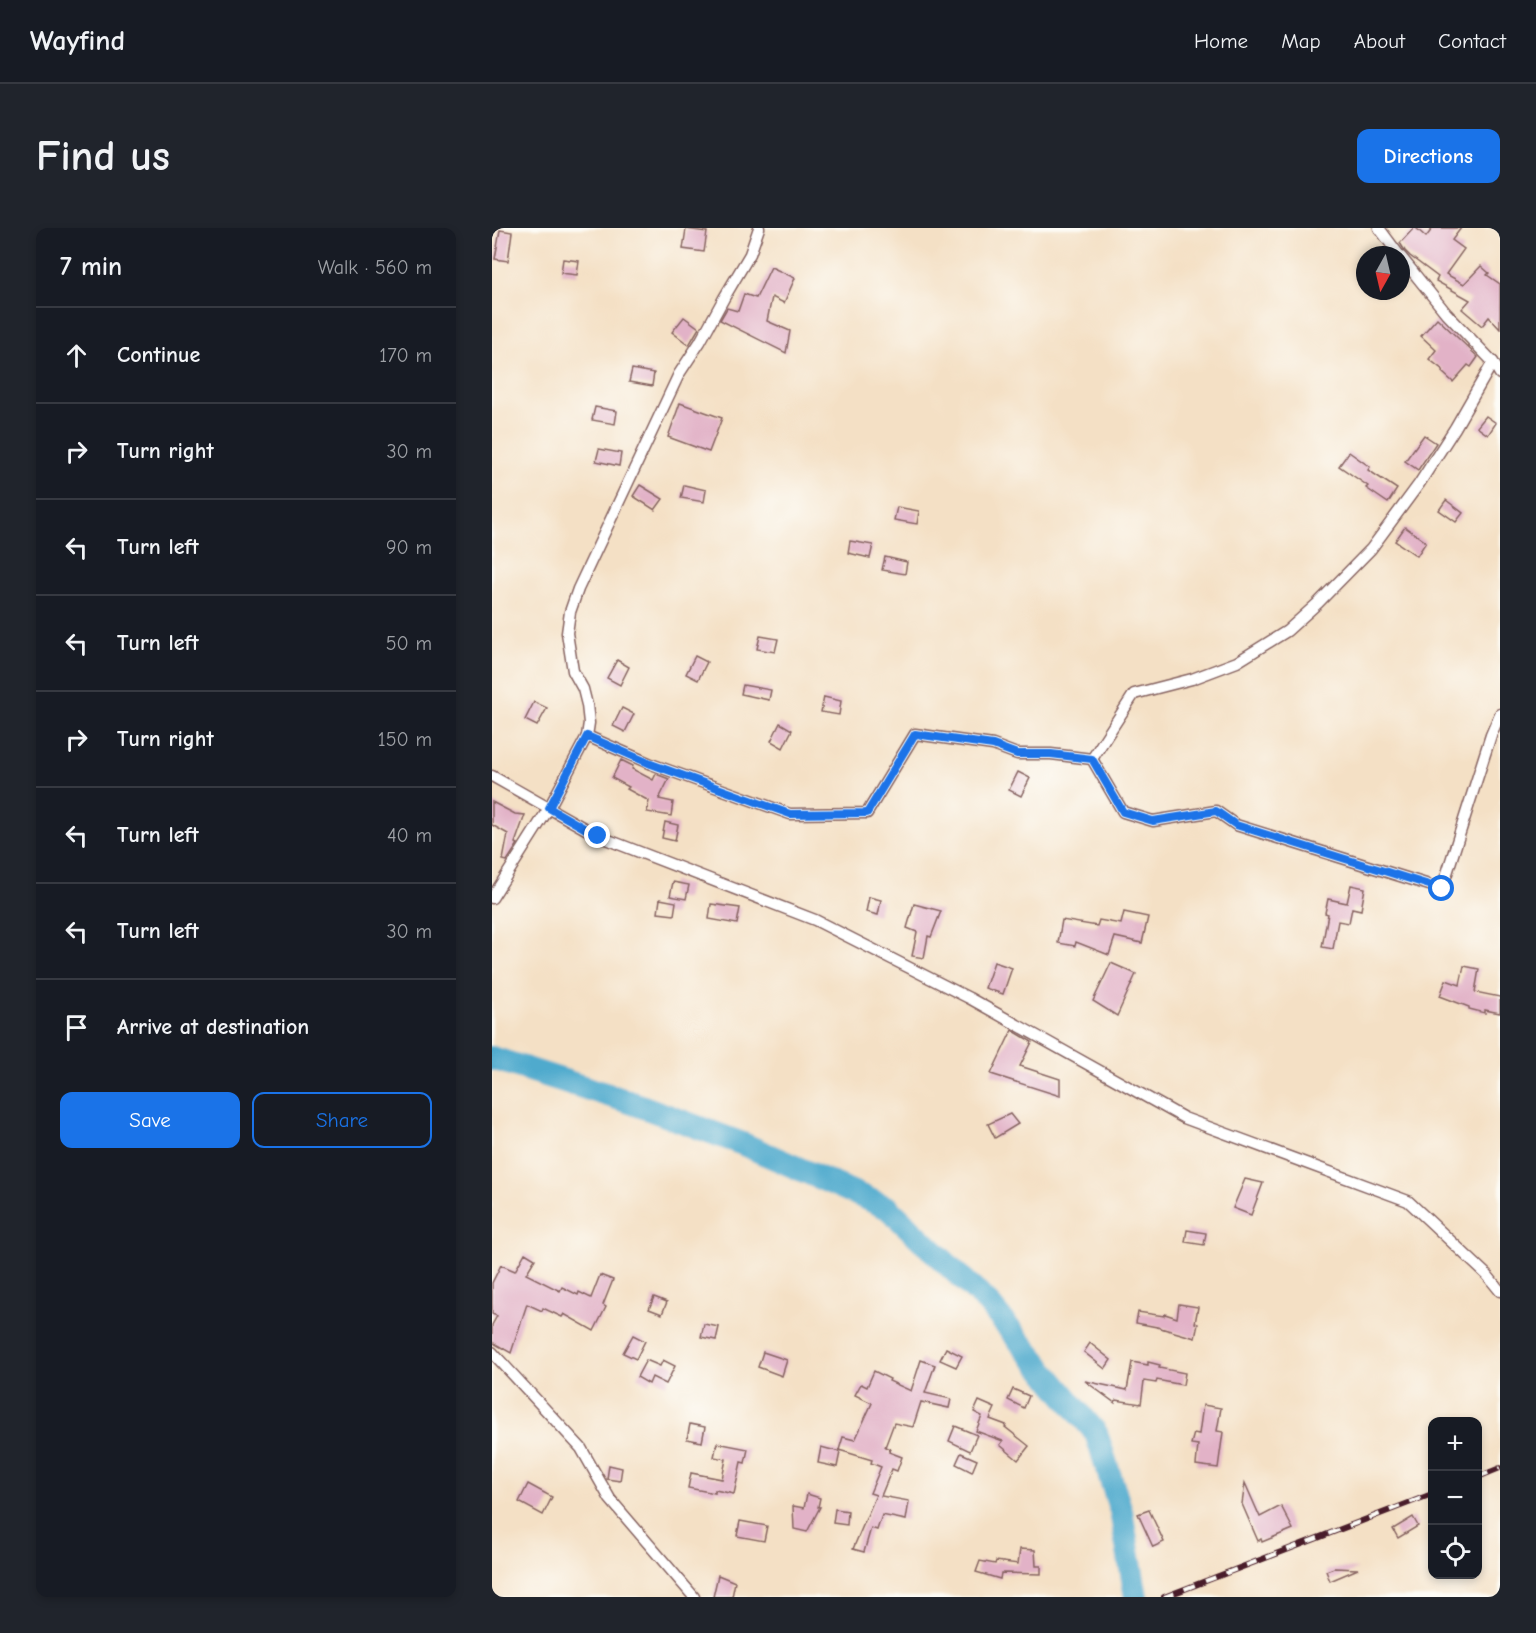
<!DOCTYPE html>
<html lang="en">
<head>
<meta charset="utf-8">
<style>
  :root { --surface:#171b24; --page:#20242c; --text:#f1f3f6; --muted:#9ea1a6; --line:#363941; --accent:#1a73e8 }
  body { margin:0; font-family:"Comic Neue",sans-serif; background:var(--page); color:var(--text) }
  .controls { position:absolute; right:18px; bottom:18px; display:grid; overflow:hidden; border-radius:12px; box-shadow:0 3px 9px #0003 }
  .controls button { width:54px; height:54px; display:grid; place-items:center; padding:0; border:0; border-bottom:2px solid var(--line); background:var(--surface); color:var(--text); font:30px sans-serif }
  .compass { position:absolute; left:864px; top:18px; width:54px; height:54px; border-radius:50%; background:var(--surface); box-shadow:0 3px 9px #0003; rotate:188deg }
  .stop { position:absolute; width:18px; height:18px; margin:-14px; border:4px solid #1a73e8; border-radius:50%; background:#fff }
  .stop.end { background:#1a73e8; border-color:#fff; box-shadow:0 2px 6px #0008 }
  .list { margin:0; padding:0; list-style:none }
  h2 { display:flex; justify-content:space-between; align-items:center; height:78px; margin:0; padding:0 24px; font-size:26px }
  h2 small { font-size:20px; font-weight:400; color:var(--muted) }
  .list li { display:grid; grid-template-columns:39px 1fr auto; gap:18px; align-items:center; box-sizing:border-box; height:96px; padding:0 24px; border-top:2px solid var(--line) }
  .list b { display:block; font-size:22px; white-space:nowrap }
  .list em { font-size:20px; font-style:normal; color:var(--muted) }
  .actions { display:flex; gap:12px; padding:18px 24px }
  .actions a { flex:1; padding:14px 0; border:2px solid var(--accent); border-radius:12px; text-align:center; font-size:21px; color:var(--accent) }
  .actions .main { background:var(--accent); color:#fff }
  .icon { flex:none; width:33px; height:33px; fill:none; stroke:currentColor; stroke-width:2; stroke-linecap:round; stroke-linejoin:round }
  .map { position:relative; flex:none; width:1008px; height:1369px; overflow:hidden; border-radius:12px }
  header { display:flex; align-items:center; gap:36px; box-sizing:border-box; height:84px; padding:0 30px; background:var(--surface); border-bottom:2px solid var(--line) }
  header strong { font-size:28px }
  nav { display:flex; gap:33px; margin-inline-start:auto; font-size:21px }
  .intro { display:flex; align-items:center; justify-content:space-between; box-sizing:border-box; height:144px; padding:0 36px }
  h1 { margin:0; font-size:42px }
  .button { padding:15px 27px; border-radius:12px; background:var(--accent); color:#fff; font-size:21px; font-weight:700 }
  main { display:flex; gap:36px; padding:0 36px }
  aside { flex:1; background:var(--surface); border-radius:12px; box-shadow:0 3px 9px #0003 }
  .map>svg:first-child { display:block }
</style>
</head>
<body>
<header>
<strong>Wayfind</strong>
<nav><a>Home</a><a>Map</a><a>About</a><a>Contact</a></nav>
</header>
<div class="intro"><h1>Find us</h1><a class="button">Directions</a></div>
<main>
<aside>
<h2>7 min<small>Walk · 560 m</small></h2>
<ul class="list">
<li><svg class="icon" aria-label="ahead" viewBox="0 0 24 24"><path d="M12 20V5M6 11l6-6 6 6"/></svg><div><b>Continue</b></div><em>170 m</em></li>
<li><svg class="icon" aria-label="right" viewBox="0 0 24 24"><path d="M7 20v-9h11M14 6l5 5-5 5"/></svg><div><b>Turn right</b></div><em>30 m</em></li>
<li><svg class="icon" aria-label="left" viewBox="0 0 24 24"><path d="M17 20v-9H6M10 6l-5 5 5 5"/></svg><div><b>Turn left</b></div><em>90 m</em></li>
<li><svg class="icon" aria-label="left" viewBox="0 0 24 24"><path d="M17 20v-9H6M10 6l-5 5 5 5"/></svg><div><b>Turn left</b></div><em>50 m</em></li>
<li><svg class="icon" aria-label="right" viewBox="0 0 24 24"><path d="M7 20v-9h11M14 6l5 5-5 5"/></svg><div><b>Turn right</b></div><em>150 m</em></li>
<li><svg class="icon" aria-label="left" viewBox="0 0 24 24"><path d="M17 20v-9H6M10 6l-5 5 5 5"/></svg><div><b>Turn left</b></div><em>40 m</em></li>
<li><svg class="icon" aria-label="left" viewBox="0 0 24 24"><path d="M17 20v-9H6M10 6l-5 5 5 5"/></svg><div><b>Turn left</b></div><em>30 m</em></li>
<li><svg class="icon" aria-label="arrive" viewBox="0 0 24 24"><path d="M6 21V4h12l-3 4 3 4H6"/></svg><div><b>Arrive at destination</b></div></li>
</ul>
<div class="actions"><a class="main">Save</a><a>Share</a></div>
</aside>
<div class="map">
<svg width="1008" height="1369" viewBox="0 0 1008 1369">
  <rect width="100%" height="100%" fill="#fdfcf7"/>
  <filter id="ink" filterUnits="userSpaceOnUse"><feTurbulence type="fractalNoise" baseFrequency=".0167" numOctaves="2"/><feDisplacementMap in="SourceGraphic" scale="12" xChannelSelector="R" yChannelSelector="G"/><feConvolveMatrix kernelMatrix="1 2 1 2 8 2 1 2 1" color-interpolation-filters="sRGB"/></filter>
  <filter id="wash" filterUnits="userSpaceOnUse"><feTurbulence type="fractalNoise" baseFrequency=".008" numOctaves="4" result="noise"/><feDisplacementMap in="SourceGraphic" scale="24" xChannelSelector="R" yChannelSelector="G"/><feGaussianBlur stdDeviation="1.35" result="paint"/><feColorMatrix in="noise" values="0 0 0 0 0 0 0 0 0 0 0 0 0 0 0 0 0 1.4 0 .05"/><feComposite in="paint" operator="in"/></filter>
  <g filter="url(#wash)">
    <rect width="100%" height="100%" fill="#f4e0c5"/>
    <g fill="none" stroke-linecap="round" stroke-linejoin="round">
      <path stroke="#4faacd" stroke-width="24" d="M 0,830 L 138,874 L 251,916 L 396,980 L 495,1074 L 604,1205 L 629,1283 L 644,1369"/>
    </g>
    <g id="blocks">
      <g fill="#e2b2c7">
        <path d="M 922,0 L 924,0 L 934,9 L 941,0 L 969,0 L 960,12 L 972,21 L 954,46 L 972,56 L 989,38 L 997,45 L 995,47 L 1008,56 L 1008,101 L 997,89 L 990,98 L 970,81 L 978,72 L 944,53 L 946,49 L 918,28 L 913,23 L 908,15 Z"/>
        <path d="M 194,1 L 215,4 L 212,24 L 191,21 Z"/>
        <path d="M 8,2 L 20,4 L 16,33 L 3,31 Z"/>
        <path d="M 71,31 L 87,33 L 85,47 L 69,45 Z"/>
        <path d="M 279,39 L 303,50 L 292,75 L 280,69 L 275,93 L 298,103 L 294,125 L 228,92 L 235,80 L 246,83 L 252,66 L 264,70 Z"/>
        <path d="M 192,89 L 207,100 L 197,117 L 180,104 Z"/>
        <path d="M 945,90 L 986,129 L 979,139 L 976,137 L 961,154 L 950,144 L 951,142 L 937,131 L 944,122 L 929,108 Z"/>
        <path d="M 140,141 L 162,145 L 160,158 L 137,154 Z"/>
        <path d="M 188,175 L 230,190 L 217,224 L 176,209 Z"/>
        <path d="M 103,179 L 125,183 L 123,196 L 100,192 Z"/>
        <path d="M 994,188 L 1004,195 L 996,207 L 985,199 Z"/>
        <path d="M 932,207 L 944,215 L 926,242 L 913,233 Z"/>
        <path d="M 107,221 L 129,225 L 127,238 L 104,233 Z"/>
        <path d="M 857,224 L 878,239 L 876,242 L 905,261 L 896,275 L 874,260 L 876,258 L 847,238 Z"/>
        <path d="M 148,257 L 171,271 L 163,282 L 141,268 Z"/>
        <path d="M 192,257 L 214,262 L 212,274 L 189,270 Z"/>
        <path d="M 954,272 L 971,285 L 964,294 L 947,282 Z"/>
        <path d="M 405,279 L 427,283 L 425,296 L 402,292 Z"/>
        <path d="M 913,299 L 934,314 L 925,328 L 903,313 Z"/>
        <path d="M 358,313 L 381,317 L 378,330 L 356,325 Z"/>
        <path d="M 393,329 L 415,334 L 413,346 L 390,342 Z"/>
        <path d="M 268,408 L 286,411 L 283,424 L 265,421 Z"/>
        <path d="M 203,428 L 215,434 L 206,452 L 194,446 Z"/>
        <path d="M 125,432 L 137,439 L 128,457 L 115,450 Z"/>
        <path d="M 251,457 L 279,462 L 277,472 L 249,466 Z"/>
        <path d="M 332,469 L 349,473 L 347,487 L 329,484 Z"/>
        <path d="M 42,474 L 55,480 L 45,498 L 33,492 Z"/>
        <path d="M 130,480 L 142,486 L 133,504 L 121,498 Z"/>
        <path d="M 288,495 L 300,502 L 291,520 L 279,513 Z"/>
        <path d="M 129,532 L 141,538 L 140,541 L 161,552 L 164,546 L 177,551 L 167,571 L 181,574 L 179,588 L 155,584 L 157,573 L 135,561 L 137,559 L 120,550 Z"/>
        <path d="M 526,544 L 538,550 L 529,568 L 517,562 Z"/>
        <path d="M 0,574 L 23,586 L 33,587 L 23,615 L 26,616 L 15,633 L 11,632 L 16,606 L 0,597 Z"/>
        <path d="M 173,594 L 186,597 L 183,613 L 170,610 Z"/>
        <path d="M 181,654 L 197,657 L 194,671 L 178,668 Z"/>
        <path d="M 859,657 L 873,660 L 869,682 L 860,680 L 857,695 L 846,693 L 841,721 L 830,719 L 836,686 L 833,685 L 836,671 L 855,675 Z"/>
        <path d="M 377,669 L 389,672 L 386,687 L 374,684 Z"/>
        <path d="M 168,671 L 184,674 L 182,687 L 166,685 Z"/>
        <path d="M 219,676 L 248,680 L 245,696 L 217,691 Z"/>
        <path d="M 422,676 L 449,683 L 439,709 L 436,708 L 432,730 L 420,728 L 425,704 L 415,700 Z"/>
        <path d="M 632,684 L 656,689 L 650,715 L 623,709 L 617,727 L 584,714 L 583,718 L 566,715 L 570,692 L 605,698 L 607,692 L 629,696 Z"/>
        <path d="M 502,734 L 520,740 L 511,766 L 493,760 Z"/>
        <path d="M 619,735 L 644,746 L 625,788 L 601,773 Z"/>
        <path d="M 972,738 L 987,741 L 983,764 L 1008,769 L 1008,785 L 993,782 L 993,785 L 977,781 L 977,779 L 948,768 L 954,752 L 968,757 Z"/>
        <path d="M 520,802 L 540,814 L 528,838 L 568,851 L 568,868 L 499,846 Z"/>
        <path d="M 518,886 L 526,896 L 503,910 L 496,896 Z"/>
        <path d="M 753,951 L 771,955 L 759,987 L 741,980 Z"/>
        <path d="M 695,1002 L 714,1005 L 712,1017 L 693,1014 Z"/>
        <path d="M 33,1025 L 43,1031 L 34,1046 L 68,1063 L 70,1059 L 86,1067 L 87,1064 L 99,1070 L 108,1047 L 121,1052 L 111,1077 L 114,1079 L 102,1103 L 72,1086 L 70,1089 L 51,1080 L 50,1083 L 35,1076 L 19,1125 L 0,1114 L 0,1097 L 5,1088 L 0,1086 L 0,1055 L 9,1037 L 23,1043 Z"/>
        <path d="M 162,1069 L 175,1074 L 170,1086 L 157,1081 Z"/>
        <path d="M 687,1076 L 706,1079 L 703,1095 L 706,1096 L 703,1110 L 665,1099 L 644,1095 L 646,1084 L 672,1088 L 673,1086 L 685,1090 Z"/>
        <path d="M 212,1096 L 227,1099 L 224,1112 L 209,1109 Z"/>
        <path d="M 141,1107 L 153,1113 L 144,1131 L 131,1125 Z"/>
        <path d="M 598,1115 L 619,1132 L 613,1141 L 592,1124 Z"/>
        <path d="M 454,1120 L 470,1128 L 464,1139 L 448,1132 Z"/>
        <path d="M 271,1124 L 295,1132 L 290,1148 L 266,1139 Z"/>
        <path d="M 154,1132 L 168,1138 L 171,1132 L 183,1138 L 174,1156 L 160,1149 L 157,1156 L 145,1149 Z"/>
        <path d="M 429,1132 L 443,1137 L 433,1165 L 459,1171 L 457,1180 L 429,1174 L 421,1199 L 402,1195 L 393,1219 L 398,1221 L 397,1224 L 410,1229 L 405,1243 L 400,1241 L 389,1268 L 417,1273 L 414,1292 L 390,1287 L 385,1302 L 379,1300 L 372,1324 L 361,1321 L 384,1267 L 378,1265 L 389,1239 L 379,1235 L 380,1232 L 347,1222 L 351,1209 L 363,1212 L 380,1175 L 363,1167 L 369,1156 L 375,1159 L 382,1143 L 398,1151 L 397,1153 L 419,1163 Z"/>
        <path d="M 640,1134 L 656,1137 L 656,1134 L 668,1137 L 667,1140 L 693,1145 L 691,1157 L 665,1152 L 664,1155 L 652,1153 L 649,1176 L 624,1172 L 623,1175 L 593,1153 L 635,1162 Z"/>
        <path d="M 521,1161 L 537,1168 L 532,1180 L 516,1172 Z"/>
        <path d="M 487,1173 L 503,1180 L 498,1191 L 514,1197 L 513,1199 L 537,1218 L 526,1232 L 508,1217 L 511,1213 L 484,1203 L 490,1188 L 482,1184 Z"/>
        <path d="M 711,1177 L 729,1180 L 725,1203 L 731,1204 L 726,1240 L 704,1237 L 706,1217 L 699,1216 L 702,1205 L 707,1206 Z"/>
        <path d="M 198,1196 L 213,1199 L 210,1214 L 195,1211 Z"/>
        <path d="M 463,1198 L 485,1207 L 478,1223 L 457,1213 Z"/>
        <path d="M 225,1215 L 256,1221 L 253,1235 L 249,1234 L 242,1266 L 223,1262 L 223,1265 L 196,1260 L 199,1245 L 230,1251 L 234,1231 L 222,1229 Z"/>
        <path d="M 329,1219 L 348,1224 L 345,1239 L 326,1235 Z"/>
        <path d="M 469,1225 L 485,1232 L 480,1244 L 464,1236 Z"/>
        <path d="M 117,1237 L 130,1240 L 128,1253 L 115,1251 Z"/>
        <path d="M 753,1255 L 768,1289 L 789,1278 L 801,1301 L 770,1314 L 769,1311 L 766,1313 L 750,1276 Z"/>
        <path d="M 36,1256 L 60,1269 L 51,1287 L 27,1274 Z"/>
        <path d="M 315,1266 L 328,1270 L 326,1279 L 328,1279 L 315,1304 L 302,1301 L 301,1278 L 312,1280 Z"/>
        <path d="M 343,1281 L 356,1283 L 355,1297 L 341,1295 Z"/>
        <path d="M 657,1282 L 672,1314 L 661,1319 L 646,1286 Z"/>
        <path d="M 921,1289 L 926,1298 L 906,1310 L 901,1301 Z"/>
        <path d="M 248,1293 L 275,1298 L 272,1313 L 245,1308 Z"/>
        <path d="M 528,1321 L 543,1322 L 544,1338 L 549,1338 L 549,1346 L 509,1345 L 508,1351 L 484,1344 L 488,1333 L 503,1336 L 504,1333 L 526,1336 Z"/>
        <path d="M 842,1340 L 866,1341 L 838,1353 L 834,1343 Z"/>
        <path d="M 226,1347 L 243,1354 L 240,1369 L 221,1369 Z"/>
      </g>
    </g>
  </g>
  <g filter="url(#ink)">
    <use href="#blocks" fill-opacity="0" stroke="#866361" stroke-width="1.5"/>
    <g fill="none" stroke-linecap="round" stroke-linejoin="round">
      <defs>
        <g id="street">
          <path d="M 887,0 L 907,27"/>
          <path d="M 909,29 L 954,85 L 1001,134 L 1008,146"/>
          <path d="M 95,508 L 159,536 L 298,586 L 375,585 L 423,506 L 501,517 L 525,526 L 559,526 L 600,531 L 631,584 L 661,593 L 724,583 L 744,597 L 950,661 L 999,507 L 1008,486"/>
          <path d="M 600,531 L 642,466 L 700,451 L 745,434 L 795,403 L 826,375 L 879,321 L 927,256 L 963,200 L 1001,134"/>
          <path d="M 0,548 L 106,608 L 323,692 L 477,770 L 692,890 L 916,973 L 995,1047 L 1008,1063"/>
          <path d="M 0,670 L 57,580 L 95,508 L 97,495 L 95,477 L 91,461 L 81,443 L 75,405 L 78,384 L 86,361 L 187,146 L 208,114 L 232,70 L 258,26 L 267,0"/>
          <path d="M 0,1124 L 89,1220 L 118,1271 L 202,1369"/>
        </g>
      </defs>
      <use href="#street" stroke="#866361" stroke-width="13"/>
      <use href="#street" stroke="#fff" stroke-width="10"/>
      <defs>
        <g id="rail">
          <path d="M 986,1249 L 1008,1240"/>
          <path d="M 672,1369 L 940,1266"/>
        </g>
      </defs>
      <use href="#rail" stroke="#4a1f2b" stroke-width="6"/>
      <use href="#rail" stroke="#fdfcf7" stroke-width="4" stroke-dasharray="11" stroke-linecap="butt"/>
    </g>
  </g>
  <g fill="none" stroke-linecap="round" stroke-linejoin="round" filter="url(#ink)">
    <path stroke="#1a73e8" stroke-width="8" d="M 106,608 L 57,580 L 95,508 L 159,536 L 298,586 L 375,585 L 423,506 L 501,517 L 525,526 L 559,526 L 600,531 L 631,584 L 661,593 L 724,583 L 744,597 L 950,661"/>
  </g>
</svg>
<div class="controls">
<button>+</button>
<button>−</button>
<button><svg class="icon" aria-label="locate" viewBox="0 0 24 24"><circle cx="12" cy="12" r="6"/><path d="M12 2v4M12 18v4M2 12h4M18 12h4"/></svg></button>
</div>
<svg class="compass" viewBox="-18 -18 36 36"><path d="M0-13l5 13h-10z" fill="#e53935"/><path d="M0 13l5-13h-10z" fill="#9ea1a6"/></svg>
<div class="stop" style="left:950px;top:661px"></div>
<div class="stop end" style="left:106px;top:608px"></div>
</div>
</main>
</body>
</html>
